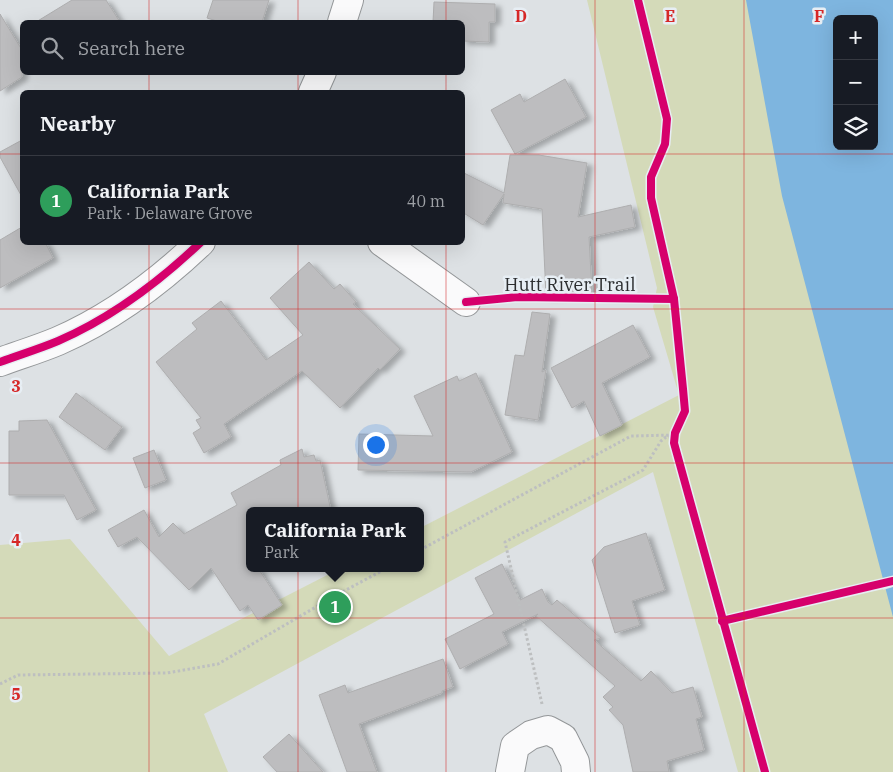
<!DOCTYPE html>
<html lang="en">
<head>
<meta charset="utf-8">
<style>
  :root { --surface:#171b24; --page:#242831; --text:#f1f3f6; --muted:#9ea1a6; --line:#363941; --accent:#6a6d6f }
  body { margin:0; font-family:"IBM Plex Serif",serif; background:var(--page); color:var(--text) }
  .controls { position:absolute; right:15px; top:15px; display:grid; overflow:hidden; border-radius:8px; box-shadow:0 5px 20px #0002 }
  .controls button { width:45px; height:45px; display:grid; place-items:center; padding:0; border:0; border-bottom:1px solid var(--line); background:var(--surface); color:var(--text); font:25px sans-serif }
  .you { position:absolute; left:375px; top:444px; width:18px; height:18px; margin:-12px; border:4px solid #fff; border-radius:50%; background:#1a73e8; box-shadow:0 0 0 8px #1a73e833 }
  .badge { display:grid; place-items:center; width:32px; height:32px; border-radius:50%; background:var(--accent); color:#fff; font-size:16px; font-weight:700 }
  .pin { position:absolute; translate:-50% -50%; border:2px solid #fff; box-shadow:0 1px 5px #0006 }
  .popup { position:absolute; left:246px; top:507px; width:178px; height:65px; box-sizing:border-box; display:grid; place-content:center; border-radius:8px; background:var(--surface); filter:drop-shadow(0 1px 4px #0005); font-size:16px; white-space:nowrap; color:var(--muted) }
  .popup b { font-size:19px; color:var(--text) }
  .popup::after { content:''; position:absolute; left:50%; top:100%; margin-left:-10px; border:10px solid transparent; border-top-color:var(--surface) }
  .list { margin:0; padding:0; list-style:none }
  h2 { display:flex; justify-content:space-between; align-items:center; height:65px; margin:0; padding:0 20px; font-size:21px }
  h2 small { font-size:16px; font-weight:400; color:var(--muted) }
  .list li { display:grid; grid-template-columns:32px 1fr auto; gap:15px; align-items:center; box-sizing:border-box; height:90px; padding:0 20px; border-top:1px solid var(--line) }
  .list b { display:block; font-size:19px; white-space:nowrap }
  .list p { margin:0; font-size:16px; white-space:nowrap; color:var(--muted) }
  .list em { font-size:16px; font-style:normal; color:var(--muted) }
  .icon { flex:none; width:28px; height:28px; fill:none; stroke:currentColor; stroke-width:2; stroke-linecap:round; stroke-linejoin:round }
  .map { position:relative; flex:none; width:893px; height:772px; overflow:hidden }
  .search { position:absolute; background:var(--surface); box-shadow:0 5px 20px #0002; left:20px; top:20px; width:445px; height:55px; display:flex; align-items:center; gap:12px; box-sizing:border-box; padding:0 18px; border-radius:8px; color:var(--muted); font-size:19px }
  .panel { position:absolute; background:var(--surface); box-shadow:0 5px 20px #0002; left:20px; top:90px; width:445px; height:155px; border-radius:8px }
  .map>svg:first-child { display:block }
</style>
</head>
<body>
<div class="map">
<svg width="893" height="772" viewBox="0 0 893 772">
  <defs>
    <filter id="shadow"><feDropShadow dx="5.5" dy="3" stdDeviation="2.5" flood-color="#0004"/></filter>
  </defs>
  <rect width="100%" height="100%" fill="#dde1e4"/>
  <path fill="#d4dab9" d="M 587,0 L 762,0 L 893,488 L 893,772 L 738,772 L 653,472 L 204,714 L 228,772 L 0,772 L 0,545 L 70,539 L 169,656 L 341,568 L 420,568 L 420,528 L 679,395 L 653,307 L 657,288 Z"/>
  <path fill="#7eb5df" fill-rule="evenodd" d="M 746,0 L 893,0 L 893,617 L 782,196 ZM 837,19 L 874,19 L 874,146 L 837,146 Z"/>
  <path fill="#dde1e4" d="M 893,576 L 893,587 L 883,590 L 880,579 Z"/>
  <g fill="#bdbdbf" stroke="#aeaeaf" filter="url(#shadow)">
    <path d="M 72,0 L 106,0 L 120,22 L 36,22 Z"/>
    <path d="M 213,0 L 269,0 L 262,22 L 220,22 L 207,18 Z"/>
    <path d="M 434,2 L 495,4 L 495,22 L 489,22 L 489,42 L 462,41 L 462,22 L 433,22 Z"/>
    <path d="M 0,14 L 22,50 L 22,77 L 0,91 Z"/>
    <path d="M 565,79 L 586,117 L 515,154 L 491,110 L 520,94 L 524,102 Z"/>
    <path d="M 22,140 L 22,197 L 0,157 L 0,152 Z"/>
    <path d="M 510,155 L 539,155 L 587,163 L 578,217 L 631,205 L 635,227 L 589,237 L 592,293 L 546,296 L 542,209 L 503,203 L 504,194 L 483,225 L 462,212 L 462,172 L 504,193 Z"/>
    <path d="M 22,227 L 22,242 L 45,242 L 53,258 L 0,288 L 0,240 Z"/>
    <path d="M 309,262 L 334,289 L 340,284 L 356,302 L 353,304 L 400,349 L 380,370 L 378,368 L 340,408 L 302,371 L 224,424 L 231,437 L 204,453 L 193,433 L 201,428 L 196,420 L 201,418 L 156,362 L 197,329 L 192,323 L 221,301 L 266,360 L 303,335 L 270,298 Z"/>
    <path d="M 532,312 L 550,314 L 542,372 L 546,370 L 538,420 L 505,415 L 515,355 L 524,356 Z"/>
    <path d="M 633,325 L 650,357 L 602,383 L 622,425 L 600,436 L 584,401 L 572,408 L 551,368 Z"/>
    <path d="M 476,373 L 512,452 L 471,472 L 358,470 L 359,434 L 433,436 L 414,396 L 457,376 L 459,381 Z"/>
    <path d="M 76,393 L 122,427 L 105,450 L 59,417 Z"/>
    <path d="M 47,420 L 96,510 L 77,520 L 64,495 L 9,495 L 9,431 L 19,431 L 19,421 Z"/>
    <path d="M 302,449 L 304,457 L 314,455 L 316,461 L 320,460 L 331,511 L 250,511 L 250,568 L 258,568 L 282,605 L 258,620 L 248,605 L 240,611 L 211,568 L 189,590 L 137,537 L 118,547 L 108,530 L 144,510 L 159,537 L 173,523 L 184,534 L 237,505 L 231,493 L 281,465 L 280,460 Z"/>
    <path d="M 154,450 L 166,480 L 145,488 L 133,458 Z"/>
    <path d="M 646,533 L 665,590 L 632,601 L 640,625 L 615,633 L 592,560 L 604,547 Z"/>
    <path d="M 502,564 L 520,600 L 542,589 L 548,602 L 552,605 L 557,600 L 601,638 L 594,640 L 641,681 L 651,671 L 672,693 L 693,687 L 702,717 L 696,719 L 704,750 L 667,761 L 669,772 L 633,772 L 623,725 L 609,710 L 613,707 L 603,697 L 615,686 L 536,616 L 538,614 L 502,632 L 508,644 L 460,669 L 445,639 L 494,614 L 475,578 Z"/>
    <path d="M 443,659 L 453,687 L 442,691 L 442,693 L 359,724 L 377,772 L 347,772 L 319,695 L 345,685 L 348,693 Z"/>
    <path d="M 289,734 L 323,772 L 277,772 L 263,757 Z"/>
  </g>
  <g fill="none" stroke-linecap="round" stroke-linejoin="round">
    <defs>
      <g id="street">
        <path d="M 342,22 L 349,0"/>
        <path d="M 313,92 L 322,72"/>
        <path d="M 382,242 L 466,302"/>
        <path d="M 0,362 C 19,355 39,349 58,341 C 111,318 159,282 201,242"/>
        <path d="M 510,772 L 515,746 L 531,735 L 548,730 L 563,738 L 575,762 L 576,772"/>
      </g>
    </defs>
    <use href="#street" stroke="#949799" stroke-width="30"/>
    <g stroke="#bdbfc0" stroke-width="3" stroke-dasharray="2.5 2.5" stroke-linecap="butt">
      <path d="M 420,550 L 631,436 L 675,435"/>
      <path d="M 0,684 L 18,675 L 167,673 L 218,664 L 333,597 L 387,568"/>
      <path d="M 542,704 L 505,542 L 643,470 L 661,441 L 666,437 L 675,437"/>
    </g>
    <use href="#street" stroke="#fafafb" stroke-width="28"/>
    <defs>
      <g id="cycleway">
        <path d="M 638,0 L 667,119 L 665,144 L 651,177 L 651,198 L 674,299 L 683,389 L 685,411 L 675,433 L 674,443 L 765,772"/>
        <path d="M 466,302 L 517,297 L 674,299"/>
        <path d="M 0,362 C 19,355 39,349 58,341 C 111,318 159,282 201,242"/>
        <path d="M 722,621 L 893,581"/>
      </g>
    </defs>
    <use href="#cycleway" stroke="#e7eef4" stroke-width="11"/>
    <use href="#cycleway" stroke="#d6006c" stroke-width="8"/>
  </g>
  <path fill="none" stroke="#d62828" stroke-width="1" stroke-opacity="0.55" d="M 149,0 L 149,22M 298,0 L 298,22M 446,0 L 446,22M 595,0 L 595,772M 744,0 L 744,772M 149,72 L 149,92M 298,72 L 298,92M 446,72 L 446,92M 0,154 L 22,154M 462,154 L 893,154M 149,242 L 149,772M 298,242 L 298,772M 446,242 L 446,772M 0,309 L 893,309M 0,463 L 893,463M 0,618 L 893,618"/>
  <g text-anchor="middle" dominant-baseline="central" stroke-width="5" stroke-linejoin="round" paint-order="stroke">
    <g font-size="18" fill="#2c2e30" stroke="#e7eef4">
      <text x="570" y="284">Hutt River Trail</text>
    </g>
  </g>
  <g font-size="16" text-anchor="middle" font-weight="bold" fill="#d62828" stroke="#e7eef4" stroke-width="5" stroke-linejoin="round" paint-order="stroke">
    <text x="521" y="22">D</text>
    <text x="670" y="22">E</text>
    <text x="819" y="22">F</text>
    <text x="16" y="392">3</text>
    <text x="16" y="546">4</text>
    <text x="16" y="700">5</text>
  </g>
</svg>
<div class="controls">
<button>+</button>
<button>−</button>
<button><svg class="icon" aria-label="layers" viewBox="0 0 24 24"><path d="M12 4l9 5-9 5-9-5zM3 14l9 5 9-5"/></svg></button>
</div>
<div class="you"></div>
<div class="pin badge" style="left:335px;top:607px;background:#2e9e5b">1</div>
<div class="popup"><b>California Park</b>Park</div>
<div class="search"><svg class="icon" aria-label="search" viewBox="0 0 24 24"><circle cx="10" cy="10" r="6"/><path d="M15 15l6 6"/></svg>Search here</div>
<section class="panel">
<h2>Nearby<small></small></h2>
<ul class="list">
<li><span class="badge" style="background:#2e9e5b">1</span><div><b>California Park</b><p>Park · Delaware Grove</p></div><em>40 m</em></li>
</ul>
</section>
</div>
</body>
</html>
